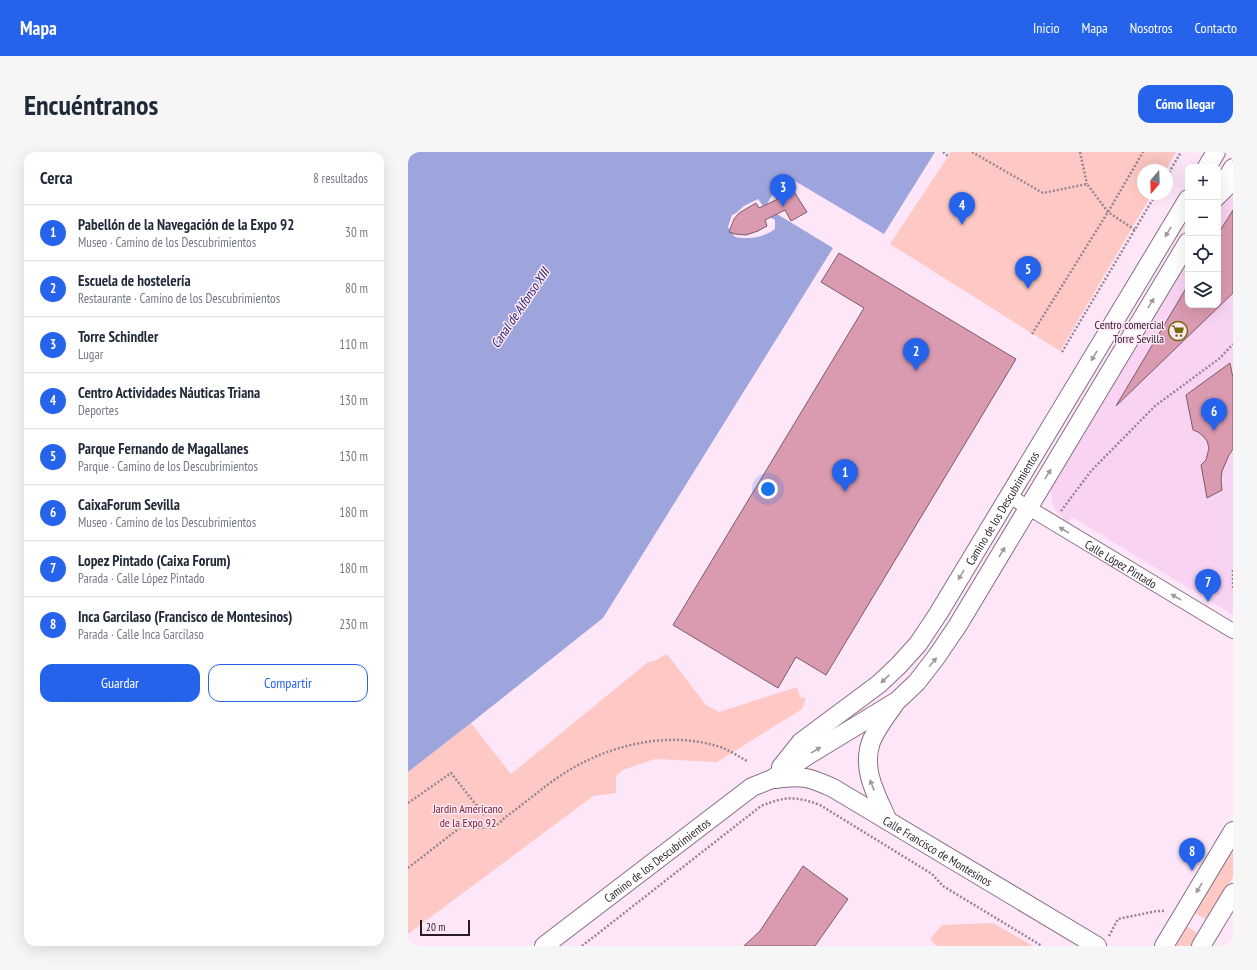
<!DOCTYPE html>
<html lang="es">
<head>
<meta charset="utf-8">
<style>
  :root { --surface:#fff; --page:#f6f6f7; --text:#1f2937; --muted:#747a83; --line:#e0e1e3; --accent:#2563eb }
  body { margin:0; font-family:"PT Sans Narrow",sans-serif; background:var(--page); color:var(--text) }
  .controls { position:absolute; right:12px; top:12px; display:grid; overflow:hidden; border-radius:8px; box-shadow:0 4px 16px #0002 }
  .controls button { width:36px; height:36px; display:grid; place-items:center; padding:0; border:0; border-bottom:1px solid var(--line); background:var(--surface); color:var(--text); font:20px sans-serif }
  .compass { position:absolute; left:729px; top:12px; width:36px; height:36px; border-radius:50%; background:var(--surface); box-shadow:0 4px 16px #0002; rotate:199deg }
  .scale { position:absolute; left:12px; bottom:10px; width:50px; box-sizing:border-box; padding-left:4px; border:2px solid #281d26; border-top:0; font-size:11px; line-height:14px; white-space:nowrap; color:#281d26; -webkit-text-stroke:3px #fee6f9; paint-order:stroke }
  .you { position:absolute; left:360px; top:337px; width:14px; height:14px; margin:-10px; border:3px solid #fff; border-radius:50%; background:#1a73e8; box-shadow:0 0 0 6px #1a73e833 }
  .badge { display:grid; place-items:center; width:26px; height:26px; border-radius:50%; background:var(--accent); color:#fff; font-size:13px; font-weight:700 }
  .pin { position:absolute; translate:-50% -33px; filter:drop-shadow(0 1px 2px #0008) }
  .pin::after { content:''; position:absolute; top:21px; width:14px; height:12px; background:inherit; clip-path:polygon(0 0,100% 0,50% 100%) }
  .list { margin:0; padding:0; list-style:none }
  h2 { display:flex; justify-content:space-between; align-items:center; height:52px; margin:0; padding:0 16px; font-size:17px }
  h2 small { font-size:13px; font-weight:400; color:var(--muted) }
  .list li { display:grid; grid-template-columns:26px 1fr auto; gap:12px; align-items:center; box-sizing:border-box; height:56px; padding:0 16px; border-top:1px solid var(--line) }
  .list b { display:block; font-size:15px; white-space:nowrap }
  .list p { margin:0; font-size:13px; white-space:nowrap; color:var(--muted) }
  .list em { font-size:13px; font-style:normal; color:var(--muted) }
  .actions { display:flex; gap:8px; padding:12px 16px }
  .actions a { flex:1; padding:9px 0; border:1px solid var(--accent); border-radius:12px; text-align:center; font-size:14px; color:var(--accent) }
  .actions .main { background:var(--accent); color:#fff }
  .icon { flex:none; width:22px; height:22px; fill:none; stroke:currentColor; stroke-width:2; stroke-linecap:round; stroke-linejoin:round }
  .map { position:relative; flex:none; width:825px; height:794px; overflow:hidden; border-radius:12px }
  header { display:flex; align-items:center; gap:24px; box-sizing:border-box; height:56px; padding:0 20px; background:var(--accent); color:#fff }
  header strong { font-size:19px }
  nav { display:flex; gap:22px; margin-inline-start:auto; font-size:14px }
  .intro { display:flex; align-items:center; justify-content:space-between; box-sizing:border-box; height:96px; padding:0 24px }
  h1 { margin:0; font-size:28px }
  .button { padding:10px 18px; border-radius:12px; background:var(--accent); color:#fff; font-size:14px; font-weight:700 }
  main { display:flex; gap:24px; padding:0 24px }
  aside { flex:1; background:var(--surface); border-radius:12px; box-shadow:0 4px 16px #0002 }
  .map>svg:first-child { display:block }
</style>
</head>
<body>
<header>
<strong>Mapa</strong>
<nav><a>Inicio</a><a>Mapa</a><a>Nosotros</a><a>Contacto</a></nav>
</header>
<div class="intro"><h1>Encuéntranos</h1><a class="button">Cómo llegar</a></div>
<main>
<aside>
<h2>Cerca<small>8 resultados</small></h2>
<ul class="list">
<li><span class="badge">1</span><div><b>Pabellón de la Navegación de la Expo 92</b><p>Museo · Camino de los Descubrimientos</p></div><em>30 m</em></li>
<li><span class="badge">2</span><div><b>Escuela de hostelería</b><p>Restaurante · Camino de los Descubrimientos</p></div><em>80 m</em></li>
<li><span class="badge">3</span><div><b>Torre Schindler</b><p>Lugar</p></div><em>110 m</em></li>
<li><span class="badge">4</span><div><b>Centro Actividades Náuticas Triana</b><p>Deportes</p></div><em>130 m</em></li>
<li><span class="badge">5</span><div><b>Parque Fernando de Magallanes</b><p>Parque · Camino de los Descubrimientos</p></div><em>130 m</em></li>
<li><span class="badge">6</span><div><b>CaixaForum Sevilla</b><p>Museo · Camino de los Descubrimientos</p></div><em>180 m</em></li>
<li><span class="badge">7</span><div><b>Lopez Pintado (Caixa Forum)</b><p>Parada · Calle López Pintado</p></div><em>180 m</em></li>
<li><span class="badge">8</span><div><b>Inca Garcilaso (Francisco de Montesinos)</b><p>Parada · Calle Inca Garcilaso</p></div><em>230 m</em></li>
</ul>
<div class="actions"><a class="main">Guardar</a><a>Compartir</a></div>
</aside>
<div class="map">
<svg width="825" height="794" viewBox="0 0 825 794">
  <rect width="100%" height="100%" fill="#fee6f9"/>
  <path fill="#f8d4f2" d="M 825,31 L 825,463 L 664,365 L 660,371 L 648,359 L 644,351 L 643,337 L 646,328 L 780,106 L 780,153 L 810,153 L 810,57 Z"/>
  <g fill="#fec9c4">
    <path d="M 543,0 L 768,0 L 758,18 L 735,18 L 735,42 L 744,42 L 652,199 L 482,92 Z"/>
    <path d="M 259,502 L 298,553 L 311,560 L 389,535 L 392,545 L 398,546 L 394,557 L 309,610 L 247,607 L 215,618 L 208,624 L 208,641 L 185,644 L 0,782 L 0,620 L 63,571 L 103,622 L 240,510 L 246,509 Z"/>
    <path d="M 825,694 L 825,725 L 799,768 L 785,760 Z"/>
    <path d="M 585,771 L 625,794 L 529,794 L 522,787 L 534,773 Z"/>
    <path d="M 777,773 L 791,782 L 784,794 L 765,794 Z"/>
  </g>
  <path fill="#9ea5dd" d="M 4,0 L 527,0 L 476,82 L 377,23 L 373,30 L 364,35 L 366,40 L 359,52 L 355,54 L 350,47 L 336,54 L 328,61 L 324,63 L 320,75 L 322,78 L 322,80 L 324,81 L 327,85 C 339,88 357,85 367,77 L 367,68 L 362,65 L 369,62 L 425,96 L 195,466 L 63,571 L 0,620 L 0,7 Z"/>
  <g fill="#da9aaf" stroke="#7c5b66">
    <path d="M 378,27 L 399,60 L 383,69 L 377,58 L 357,68 L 359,74 L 350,79 L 338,83 L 327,82 L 321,80 L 326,67 L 331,61 L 348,51 L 351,56 L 370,47 L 364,35 Z"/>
    <path d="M 825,58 L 825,141 L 708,254 L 780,133 L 780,153 L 810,153 L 810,82 Z"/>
    <path d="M 431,101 L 608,207 L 418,523 L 388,505 L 370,536 L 265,473 L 456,156 L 413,130 Z"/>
    <path d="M 822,211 L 825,226 L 825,297 L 821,303 L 814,319 L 813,328 L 814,338 L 799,346 L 793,313 L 798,308 L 801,296 L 799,289 L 795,284 L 790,280 L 785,278 L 778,243 Z"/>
    <path d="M 395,714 L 440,747 L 407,794 L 336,794 L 352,779 Z"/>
  </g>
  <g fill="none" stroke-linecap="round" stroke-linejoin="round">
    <defs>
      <path id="service" d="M 810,51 L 825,36"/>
      <g id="minor">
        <path id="s1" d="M 601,344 L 825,479"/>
      </g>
      <g id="tertiary">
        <path d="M 799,15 L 808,0"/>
        <path d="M 810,41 L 825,16"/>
        <path id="s2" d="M 373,615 L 393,590 L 471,532 L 491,513 L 510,492 L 530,462 L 780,47"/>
        <path id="s3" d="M 367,627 C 393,623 401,625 425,636 L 689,794"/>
        <path d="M 480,669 C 469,644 453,618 463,590 C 468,577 478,564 486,553"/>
        <path id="s4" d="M 136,794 L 344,635 L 364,627 L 402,602 L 489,549 L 509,530 L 529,504 L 550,473 L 780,90"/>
        <path d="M 756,794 L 825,679"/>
        <path d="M 793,794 L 825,741"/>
      </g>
    </defs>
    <use href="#service" stroke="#886e84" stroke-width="9"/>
    <use href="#minor" stroke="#886e84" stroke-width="16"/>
    <use href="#tertiary" stroke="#886e84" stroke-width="20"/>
    <g stroke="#968593" stroke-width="2.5" stroke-dasharray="2 2" stroke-linecap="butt">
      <path d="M 535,0 L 540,4"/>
      <path d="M 564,0 L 635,41 L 679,32 L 700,60 L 727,78"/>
      <path d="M 672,0 L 679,32"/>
      <path d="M 759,24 L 773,0"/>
      <path d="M 624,182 L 700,60 L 735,0"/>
      <path d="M 654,200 L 748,42"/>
      <path d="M 653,359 L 683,319 L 747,254 L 812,206 L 825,192"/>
      <path d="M 825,418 L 825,436"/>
      <path d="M 0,651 L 43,621 L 76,663"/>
      <path d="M 0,716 L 54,674 C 61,674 78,677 85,675 C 89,674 95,667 99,664 C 117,651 134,636 152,624 C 198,593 262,577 315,596 C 323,599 331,605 339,609"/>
      <path d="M 701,784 L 710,767 L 749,759 L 758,759"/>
      <path d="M 174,794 L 353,654 C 378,644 387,644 412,653 L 524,722 L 535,734 L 634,794"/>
    </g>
    <use href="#service" stroke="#fff" stroke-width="7"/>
    <use href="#minor" stroke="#fff" stroke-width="14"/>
    <use href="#tertiary" stroke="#fff" stroke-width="18"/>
  </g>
  <defs><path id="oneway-solid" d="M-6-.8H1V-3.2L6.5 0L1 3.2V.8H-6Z"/></defs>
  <g fill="#9e999d">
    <use href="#oneway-solid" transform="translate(760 80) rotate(121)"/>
    <use href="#oneway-solid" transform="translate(743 151) rotate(-59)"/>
    <use href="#oneway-solid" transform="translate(686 204) rotate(121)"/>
    <use href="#oneway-solid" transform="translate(640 322) rotate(-59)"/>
    <use href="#oneway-solid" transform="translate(656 378) rotate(-149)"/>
    <use href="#oneway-solid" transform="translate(594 400) rotate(-59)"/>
    <use href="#oneway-solid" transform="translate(553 423) rotate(121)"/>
    <use href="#oneway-solid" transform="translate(768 445) rotate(-149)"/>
    <use href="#oneway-solid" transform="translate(525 510) rotate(-51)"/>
    <use href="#oneway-solid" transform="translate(477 527) rotate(136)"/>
    <use href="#oneway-solid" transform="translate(408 598) rotate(-31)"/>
    <use href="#oneway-solid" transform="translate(464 633) rotate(-111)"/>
    <use href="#oneway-solid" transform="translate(791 736) rotate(121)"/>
  </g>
  <defs>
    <symbol id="supermarket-ring" viewBox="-11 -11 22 22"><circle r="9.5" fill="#fee6f9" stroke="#746b05" stroke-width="1.5"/><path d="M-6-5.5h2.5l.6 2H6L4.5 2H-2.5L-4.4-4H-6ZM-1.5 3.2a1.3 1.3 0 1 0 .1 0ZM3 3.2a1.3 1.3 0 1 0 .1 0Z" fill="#746b05"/></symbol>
  </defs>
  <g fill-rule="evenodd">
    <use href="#supermarket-ring" x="759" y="168" width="22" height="22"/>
  </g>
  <g text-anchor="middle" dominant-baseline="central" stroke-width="3" stroke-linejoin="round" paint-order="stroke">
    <g font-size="12" fill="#281d26" stroke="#fee6f9" text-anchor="end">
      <text x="756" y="172">Centro comercial<tspan x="756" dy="14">Torre Sevilla</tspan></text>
    </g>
    <g font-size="12" fill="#281d26" stroke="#fee6f9">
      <text stroke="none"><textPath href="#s2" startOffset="345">Camino de los Descubrimientos</textPath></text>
      <text stroke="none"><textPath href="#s1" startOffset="131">Calle López Pintado</textPath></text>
      <text stroke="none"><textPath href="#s3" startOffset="182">Calle Francisco de Montesinos</textPath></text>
      <text stroke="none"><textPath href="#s4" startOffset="142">Camino de los Descubrimientos</textPath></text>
    </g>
    <g font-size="12" fill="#762726" stroke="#fee6f9">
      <text x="60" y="656">Jardín Americano<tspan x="60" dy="14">de la Expo 92</tspan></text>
    </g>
    <g font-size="13" font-style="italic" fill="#242263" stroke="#fee6f9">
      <text transform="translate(112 156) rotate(-56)">Canal de Alfonso XIII</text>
    </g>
  </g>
</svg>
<div class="controls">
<button>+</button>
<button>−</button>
<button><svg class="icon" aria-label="locate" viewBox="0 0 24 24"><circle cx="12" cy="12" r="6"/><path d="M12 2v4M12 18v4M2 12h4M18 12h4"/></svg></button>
<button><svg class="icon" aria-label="layers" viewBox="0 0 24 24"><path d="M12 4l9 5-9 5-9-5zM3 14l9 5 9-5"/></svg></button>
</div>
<svg class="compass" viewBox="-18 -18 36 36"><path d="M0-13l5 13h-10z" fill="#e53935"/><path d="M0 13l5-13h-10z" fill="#747a83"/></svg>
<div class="scale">20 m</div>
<div class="you"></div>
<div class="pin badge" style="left:437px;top:340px">1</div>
<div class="pin badge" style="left:508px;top:219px">2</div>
<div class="pin badge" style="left:375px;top:55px">3</div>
<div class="pin badge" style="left:554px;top:73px">4</div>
<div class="pin badge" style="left:620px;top:137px">5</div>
<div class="pin badge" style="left:806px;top:279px">6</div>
<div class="pin badge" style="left:800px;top:450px">7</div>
<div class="pin badge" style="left:784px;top:719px">8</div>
</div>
</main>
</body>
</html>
